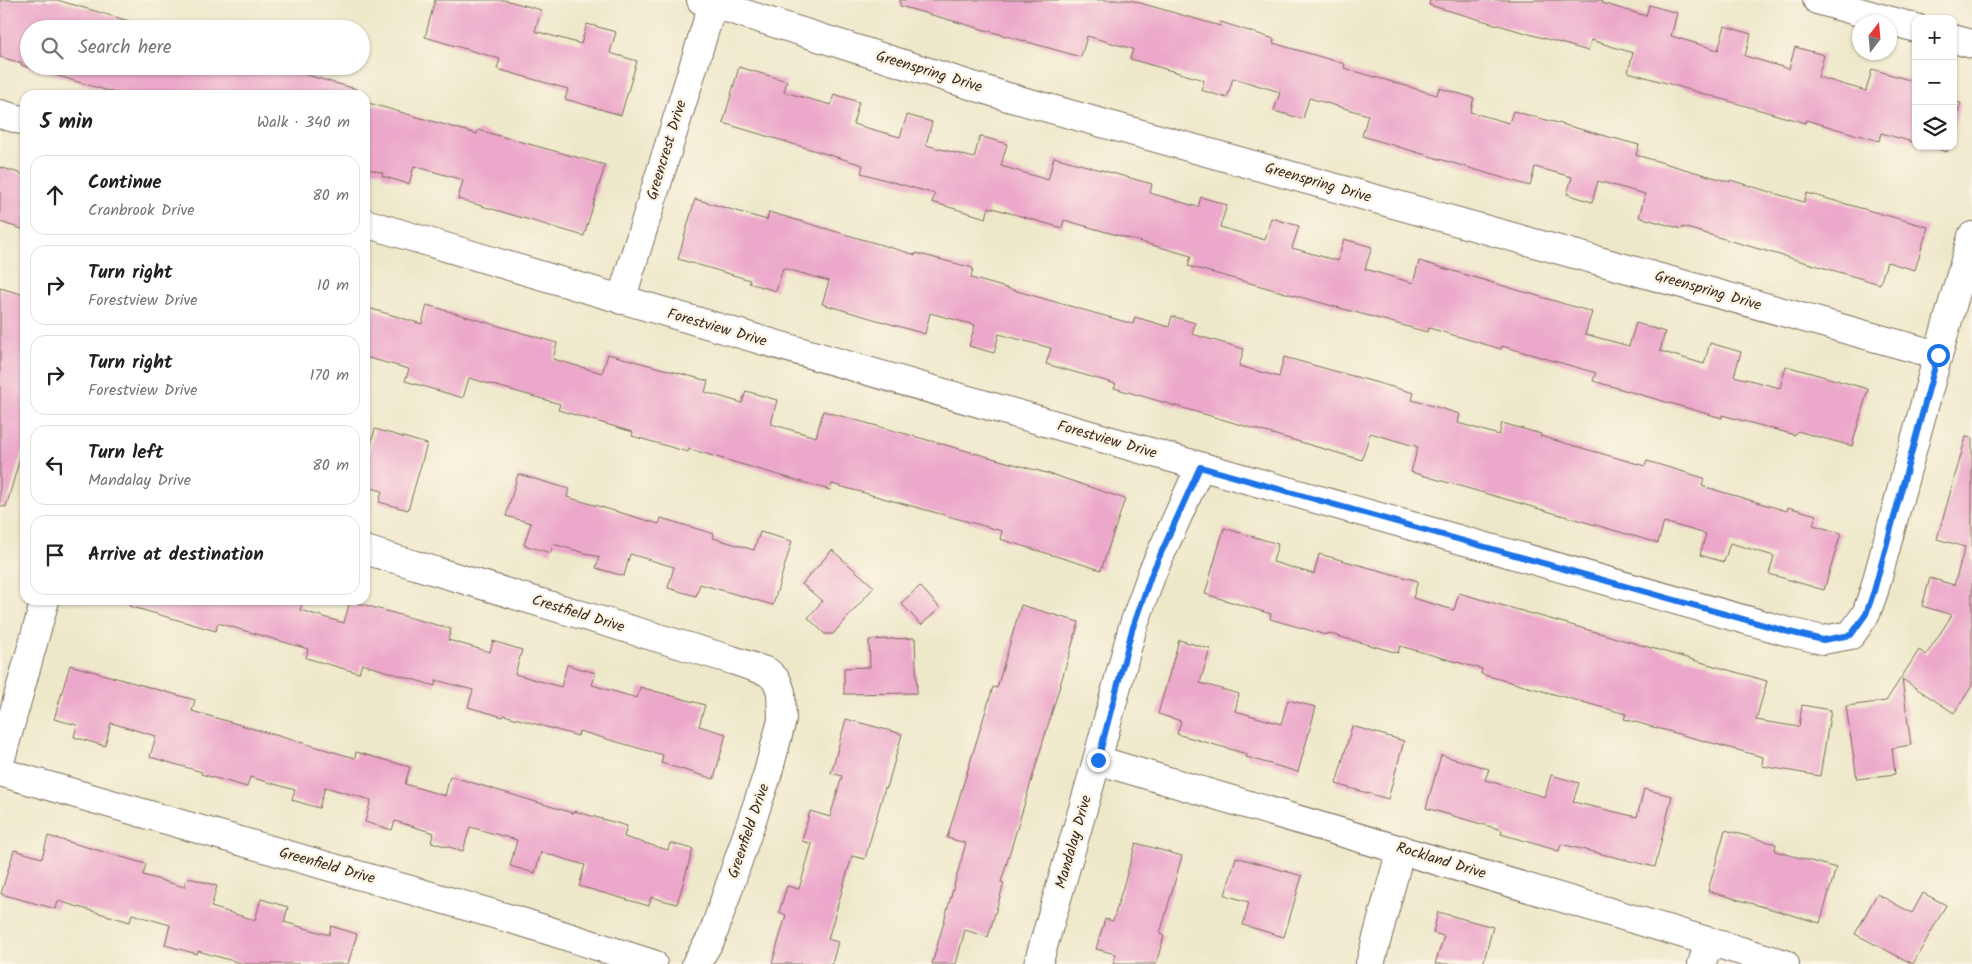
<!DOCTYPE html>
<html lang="en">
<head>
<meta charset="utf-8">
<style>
  :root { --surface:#fff; --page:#f6f6f6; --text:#202124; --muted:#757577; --line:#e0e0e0 }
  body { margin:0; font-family:Kalam,sans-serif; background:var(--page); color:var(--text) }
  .controls { position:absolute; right:15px; top:15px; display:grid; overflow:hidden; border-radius:10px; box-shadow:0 1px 4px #0004 }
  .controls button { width:45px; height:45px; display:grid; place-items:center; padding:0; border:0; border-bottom:1px solid var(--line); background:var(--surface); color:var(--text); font:25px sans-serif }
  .compass { position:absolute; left:1852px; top:15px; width:45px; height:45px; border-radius:50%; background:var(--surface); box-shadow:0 1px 4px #0004; rotate:16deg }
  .stop { position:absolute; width:15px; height:15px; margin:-11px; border:4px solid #1a73e8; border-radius:50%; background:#fff }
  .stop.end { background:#1a73e8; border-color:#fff; box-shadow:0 1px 5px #0008 }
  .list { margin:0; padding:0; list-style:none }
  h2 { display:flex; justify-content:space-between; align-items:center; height:65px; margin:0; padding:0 20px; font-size:21px }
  h2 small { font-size:16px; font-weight:400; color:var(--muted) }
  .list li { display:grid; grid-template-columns:32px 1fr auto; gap:15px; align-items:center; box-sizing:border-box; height:80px; margin:0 10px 10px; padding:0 10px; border:1px solid var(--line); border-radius:15px }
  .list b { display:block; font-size:19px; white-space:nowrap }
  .list p { margin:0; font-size:16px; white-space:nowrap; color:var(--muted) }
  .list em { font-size:16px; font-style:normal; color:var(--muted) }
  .icon { flex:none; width:28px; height:28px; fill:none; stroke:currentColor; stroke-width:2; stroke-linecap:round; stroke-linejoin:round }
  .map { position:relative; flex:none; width:1972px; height:964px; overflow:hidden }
  .search { position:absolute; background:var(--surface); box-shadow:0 1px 4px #0004; left:20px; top:20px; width:350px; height:55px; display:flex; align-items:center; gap:12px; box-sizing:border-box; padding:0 18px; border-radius:28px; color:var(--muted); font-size:19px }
  .panel { position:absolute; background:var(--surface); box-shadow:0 1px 4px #0004; left:20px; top:90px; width:350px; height:515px; border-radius:15px }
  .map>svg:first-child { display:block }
</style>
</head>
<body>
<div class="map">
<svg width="1972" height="964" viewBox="0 0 1972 964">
  <rect width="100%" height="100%" fill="#fcf5e5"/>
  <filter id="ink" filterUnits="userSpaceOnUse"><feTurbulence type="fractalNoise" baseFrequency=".02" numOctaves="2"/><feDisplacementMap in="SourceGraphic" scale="10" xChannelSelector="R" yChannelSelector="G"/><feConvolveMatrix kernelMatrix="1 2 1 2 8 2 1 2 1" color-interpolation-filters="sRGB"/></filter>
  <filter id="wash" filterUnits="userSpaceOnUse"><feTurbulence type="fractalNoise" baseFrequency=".0096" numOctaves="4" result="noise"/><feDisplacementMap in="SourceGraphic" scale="20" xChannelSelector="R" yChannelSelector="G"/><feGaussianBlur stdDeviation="1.12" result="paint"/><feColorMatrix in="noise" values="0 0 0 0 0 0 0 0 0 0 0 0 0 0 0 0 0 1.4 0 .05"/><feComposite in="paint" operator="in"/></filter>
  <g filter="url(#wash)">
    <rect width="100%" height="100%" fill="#eee8cb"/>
    <g id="blocks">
      <g fill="#eca8ca">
        <path d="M 0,0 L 57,0 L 153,28 L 29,29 L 29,66 L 275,66 L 356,89 L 355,95 L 122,95 L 21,65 L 22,63 L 0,57 Z"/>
        <path d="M 435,0 L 505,0 L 541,10 L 535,31 L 581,44 L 587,24 L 616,32 L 610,53 L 637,61 L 621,115 L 565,99 L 568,89 L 497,69 L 500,59 L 425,37 Z"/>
        <path d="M 900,0 L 1130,0 L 1220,26 L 1221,22 L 1274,39 L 1273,43 L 1345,64 L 1344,68 L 1437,95 L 1439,88 L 1474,98 L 1470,112 L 1509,123 L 1513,111 L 1639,145 L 1636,155 L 1730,182 L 1730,180 L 1804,202 L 1807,193 L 1928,227 L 1915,270 L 1887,262 L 1880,284 L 1683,227 L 1682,229 L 1639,217 L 1645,194 L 1598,181 L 1592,202 L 1567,194 L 1572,177 L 1535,167 L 1530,186 L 1362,136 L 1368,115 L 1309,98 L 1303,119 L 1274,111 L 1280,92 L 1233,78 L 1227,98 L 1201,90 L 1204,80 L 1130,59 L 1133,49 L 1087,36 L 1081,57 L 900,6 Z"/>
        <path d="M 1430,0 L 1603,0 L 1602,3 L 1646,16 L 1649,5 L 1677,13 L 1671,36 L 1718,50 L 1725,26 L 1751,34 L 1745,56 L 1789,69 L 1795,47 L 1824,55 L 1818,77 L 1866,91 L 1872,69 L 1916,82 L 1916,143 L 1881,133 L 1879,141 L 1806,120 L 1805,123 L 1628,72 L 1633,53 L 1591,40 L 1588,51 L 1429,5 Z"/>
        <path d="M 739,67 L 787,81 L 784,92 L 831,105 L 834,94 L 859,102 L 853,124 L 900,137 L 907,115 L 932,122 L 926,145 L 974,158 L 980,136 L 1007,144 L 1001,166 L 1048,180 L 1054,157 L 1152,184 L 1150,193 L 1198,207 L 1201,197 L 1227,205 L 1220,227 L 1265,240 L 1271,218 L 1299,226 L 1292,248 L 1338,261 L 1344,239 L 1372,247 L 1365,269 L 1413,283 L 1419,261 L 1592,312 L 1585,334 L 1629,346 L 1636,323 L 1665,332 L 1660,351 L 1704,364 L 1710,343 L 1741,352 L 1734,376 L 1780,388 L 1786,366 L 1868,389 L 1852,446 L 1797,431 L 1795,435 L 1722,415 L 1722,418 L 1593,381 L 1596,373 L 1502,346 L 1501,349 L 1429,328 L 1427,332 L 1188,266 L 1191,256 L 1064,220 L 1062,228 L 989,207 L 986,218 L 932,202 L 935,194 L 861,173 L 863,165 L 723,123 Z"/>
        <path d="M 1953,101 L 1961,103 L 1953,131 Z"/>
        <path d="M 365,102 L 477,134 L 478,130 L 605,165 L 584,236 L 458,199 L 463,180 L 414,166 L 409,184 L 382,176 L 383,173 L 365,168 Z"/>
        <path d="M 1928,146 L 1949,146 L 1947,152 Z"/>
        <path d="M 0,167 L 25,175 L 25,230 L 0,222 Z"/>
        <path d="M 695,199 L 767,220 L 769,212 L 916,255 L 916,253 L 973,268 L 971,278 L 1133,324 L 1135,317 L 1169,327 L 1172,316 L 1195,323 L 1192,334 L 1244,349 L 1239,366 L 1279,377 L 1284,357 L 1414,393 L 1412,400 L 1460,414 L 1458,423 L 1499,435 L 1502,423 L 1541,434 L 1540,436 L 1645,466 L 1647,461 L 1704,478 L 1702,486 L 1787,511 L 1788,507 L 1816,515 L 1813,525 L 1841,533 L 1824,590 L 1769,574 L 1774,556 L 1730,543 L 1724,562 L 1700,555 L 1706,534 L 1664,522 L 1658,543 L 1411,472 L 1418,447 L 1370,433 L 1362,460 L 1114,388 L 1116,384 L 1046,364 L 1051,348 L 999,334 L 994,353 L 969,346 L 975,325 L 930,313 L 925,334 L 822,304 L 829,281 L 783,268 L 776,291 L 749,283 L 750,280 L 678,259 Z"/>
        <path d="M 0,288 L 25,295 L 25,440 L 6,507 L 0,506 Z"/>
        <path d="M 427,305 L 557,343 L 553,359 L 602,373 L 608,354 L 708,381 L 705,392 L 742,403 L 746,391 L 777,400 L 771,424 L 816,437 L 823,411 L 1057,476 L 1125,499 L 1101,570 L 1000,539 L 1002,531 L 832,484 L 830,490 L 689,449 L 688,452 L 632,436 L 633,432 L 558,410 L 560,404 L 469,378 L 463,398 L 405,381 L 409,369 L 365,357 L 365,307 L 422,324 Z"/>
        <path d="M 375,429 L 427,444 L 408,510 L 379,502 L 382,491 L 365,486 L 365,466 Z"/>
        <path d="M 1966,437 L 1972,438 L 1972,686 L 1954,713 L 1902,679 L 1911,745 L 1892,748 L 1895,774 L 1857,779 L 1846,706 L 1886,701 L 1919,650 L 1926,655 L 1952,615 L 1922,606 L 1930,578 L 1954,585 L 1965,547 L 1937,539 Z"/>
        <path d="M 518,474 L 569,489 L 567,497 L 659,524 L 661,518 L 714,534 L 713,538 L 754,550 L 760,532 L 792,541 L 773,605 L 700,584 L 696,596 L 668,588 L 674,567 L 630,554 L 624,576 L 596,568 L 599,557 L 553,544 L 551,553 L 524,545 L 531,523 L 506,516 Z"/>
        <path d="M 1224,528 L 1278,544 L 1273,562 L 1314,574 L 1319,554 L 1418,581 L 1413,598 L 1454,610 L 1459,593 L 1767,681 L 1756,720 L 1799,727 L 1802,705 L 1831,710 L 1820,776 L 1762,766 L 1763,757 L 1624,719 L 1626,714 L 1481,674 L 1482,669 L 1400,646 L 1398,653 L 1327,633 L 1326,635 L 1270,619 L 1271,614 L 1205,594 Z"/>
        <path d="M 832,550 L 874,587 L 833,634 L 825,634 L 808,618 L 822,601 L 802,584 Z"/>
        <path d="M 920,586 L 940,608 L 921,625 L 901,603 Z"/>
        <path d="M 130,600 L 303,600 L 300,610 L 344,623 L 350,601 L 451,629 L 448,640 L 490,652 L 493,641 L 522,650 L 515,674 L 561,687 L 567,665 L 596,673 L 592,685 L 637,698 L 640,687 L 705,705 L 699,726 L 726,734 L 714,779 L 661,763 L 663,755 L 579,731 L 578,736 L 504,715 L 503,717 L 468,707 L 473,690 L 436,680 L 435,686 L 362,664 L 359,673 L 306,658 L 308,649 L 218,623 L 216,631 L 129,606 Z"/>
        <path d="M 1021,605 L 1079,622 L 1001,882 L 1004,883 L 988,937 L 965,930 L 956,964 L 932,964 L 966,843 L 947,838 L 993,687 L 997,688 Z"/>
        <path d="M 915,638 L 917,693 L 844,694 L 844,668 L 870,667 L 869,640 Z"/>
        <path d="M 1179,640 L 1210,649 L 1200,683 L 1239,694 L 1235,711 L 1281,724 L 1288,700 L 1316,707 L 1298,772 L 1246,757 L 1247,754 L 1177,734 L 1181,721 L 1158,714 Z"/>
        <path d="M 70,665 L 195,700 L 192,711 L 355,758 L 356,752 L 410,767 L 405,784 L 445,796 L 450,776 L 573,813 L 574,811 L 627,826 L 624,837 L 668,850 L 670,843 L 693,849 L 677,904 L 651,897 L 649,906 L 579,886 L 585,865 L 541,852 L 535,873 L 510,866 L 517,840 L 470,827 L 463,851 L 431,842 L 434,833 L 395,821 L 392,830 L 365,822 L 371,800 L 325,787 L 319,808 L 292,800 L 295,790 L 250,777 L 247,787 L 201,774 L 202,772 L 150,757 L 156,736 L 111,723 L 105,746 L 74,737 L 77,725 L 54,719 Z"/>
        <path d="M 846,719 L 902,734 L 887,788 L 885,787 L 865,859 L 852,856 L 828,939 L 838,942 L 832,964 L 772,964 L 786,915 L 779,912 L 787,886 L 799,889 L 812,844 L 802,841 L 810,811 L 830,817 L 842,776 L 831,773 Z"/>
        <path d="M 1352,726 L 1404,741 L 1388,799 L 1336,784 Z"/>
        <path d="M 1441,755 L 1489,769 L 1485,780 L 1545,797 L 1551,775 L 1579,783 L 1573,802 L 1637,817 L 1644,789 L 1672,796 L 1655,867 L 1561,844 L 1559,851 L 1501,834 L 1502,830 L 1426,808 Z"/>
        <path d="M 1725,830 L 1776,844 L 1775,851 L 1836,868 L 1820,923 L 1708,891 Z"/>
        <path d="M 48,836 L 146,864 L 143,875 L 184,887 L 187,877 L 217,886 L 211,907 L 255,920 L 261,899 L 288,907 L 284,922 L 329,935 L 331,926 L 357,934 L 348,964 L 244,964 L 198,951 L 197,954 L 165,945 L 170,925 L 132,914 L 130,922 L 58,901 L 56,909 L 1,894 L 14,850 L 42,858 Z"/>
        <path d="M 1136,843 L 1182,856 L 1160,934 L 1164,936 L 1156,964 L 1113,964 L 1116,954 L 1096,949 L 1105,919 L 1113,921 Z"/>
        <path d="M 1236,857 L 1302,876 L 1284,937 L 1243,925 L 1249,902 L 1225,895 Z"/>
        <path d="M 1923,893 L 1946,905 L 1913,964 L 1855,934 L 1877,894 L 1912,913 Z"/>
        <path d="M 1438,912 L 1493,927 L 1483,964 L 1435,964 L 1444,936 L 1433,933 Z"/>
      </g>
    </g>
  </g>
  <g filter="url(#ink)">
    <use href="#blocks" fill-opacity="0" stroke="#7a6c5b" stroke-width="1"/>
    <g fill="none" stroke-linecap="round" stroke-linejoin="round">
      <defs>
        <g id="street">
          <path d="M 701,0 L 1008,97 L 1938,355"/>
          <path d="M 1817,0 L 1916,28"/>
          <path d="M 1953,39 L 1972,44"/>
          <path d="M 0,114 L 25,121"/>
          <path d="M 365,223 C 838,365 1314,499 1789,632 L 1823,640 L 1851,635 L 1866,614 L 1874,591 L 1938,355 L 1972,236"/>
          <path d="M 621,300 L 714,0"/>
          <path d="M 365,550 L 732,660 L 768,672 L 777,681 L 781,692 L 782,720 L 767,776 L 712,937 L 696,964"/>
          <path d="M 1097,760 L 1785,964"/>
          <path d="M 0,762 L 45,600"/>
          <path d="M 0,772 L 525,923 L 653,964"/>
          <path d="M 1038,964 L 1097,760 L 1132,630 L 1152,573 L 1200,467"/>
          <path d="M 1370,964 L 1401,849"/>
          <path d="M 1702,964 L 1709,941"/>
        </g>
      </defs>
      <use href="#street" stroke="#7a6c5b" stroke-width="30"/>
      <use href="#street" stroke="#fff" stroke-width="28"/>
    </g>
  </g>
  <g fill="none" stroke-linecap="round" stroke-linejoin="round" filter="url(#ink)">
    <path stroke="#1a73e8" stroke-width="6" d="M 1098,760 L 1132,630 L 1152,573 L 1200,467 L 1789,632 L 1823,640 L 1851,635 L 1866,614 L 1874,591 L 1938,355"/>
  </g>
  <g text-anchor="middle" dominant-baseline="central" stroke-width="5" stroke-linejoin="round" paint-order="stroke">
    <g font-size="15" fill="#3b2a1e" stroke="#fcf5e5">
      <text transform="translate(929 72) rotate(17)">Greenspring Drive</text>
      <text transform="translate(667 150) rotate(-73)">Greencrest Drive</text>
      <text transform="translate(1318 183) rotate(16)">Greenspring Drive</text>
      <text transform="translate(1708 291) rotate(16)">Greenspring Drive</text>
      <text transform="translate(717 328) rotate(16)">Forestview Drive</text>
      <text transform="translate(1107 440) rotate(16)">Forestview Drive</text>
      <text transform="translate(578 614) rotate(17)">Crestfield Drive</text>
      <text transform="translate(749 831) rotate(-71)">Greenfield Drive</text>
      <text transform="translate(1074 842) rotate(-74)">Mandalay Drive</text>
      <text transform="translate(1441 861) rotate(17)">Rockland Drive</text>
      <text transform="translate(327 866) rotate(16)">Greenfield Drive</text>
    </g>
  </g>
</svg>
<div class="controls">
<button>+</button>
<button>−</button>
<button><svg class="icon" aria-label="layers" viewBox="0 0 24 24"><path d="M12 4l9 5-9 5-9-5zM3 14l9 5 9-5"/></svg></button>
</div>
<svg class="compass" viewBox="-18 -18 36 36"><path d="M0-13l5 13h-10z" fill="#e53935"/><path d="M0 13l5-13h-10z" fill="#757577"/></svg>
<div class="stop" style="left:1938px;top:355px"></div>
<div class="stop end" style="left:1098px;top:760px"></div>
<div class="search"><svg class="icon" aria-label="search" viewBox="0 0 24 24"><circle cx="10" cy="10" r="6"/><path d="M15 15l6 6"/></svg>Search here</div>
<section class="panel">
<h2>5 min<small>Walk · 340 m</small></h2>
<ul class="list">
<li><svg class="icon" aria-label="ahead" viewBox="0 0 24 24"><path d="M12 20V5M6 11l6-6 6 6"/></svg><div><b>Continue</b><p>Cranbrook Drive</p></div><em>80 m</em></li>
<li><svg class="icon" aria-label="right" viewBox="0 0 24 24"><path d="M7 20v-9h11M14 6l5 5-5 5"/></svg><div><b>Turn right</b><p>Forestview Drive</p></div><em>10 m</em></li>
<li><svg class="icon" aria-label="right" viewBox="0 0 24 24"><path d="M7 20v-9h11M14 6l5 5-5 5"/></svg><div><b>Turn right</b><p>Forestview Drive</p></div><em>170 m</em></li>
<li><svg class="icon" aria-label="left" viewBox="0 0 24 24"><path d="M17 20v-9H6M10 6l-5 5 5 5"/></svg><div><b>Turn left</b><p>Mandalay Drive</p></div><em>80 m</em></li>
<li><svg class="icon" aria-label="arrive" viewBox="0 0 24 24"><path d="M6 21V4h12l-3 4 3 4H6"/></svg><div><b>Arrive at destination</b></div></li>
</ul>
</section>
</div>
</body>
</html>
